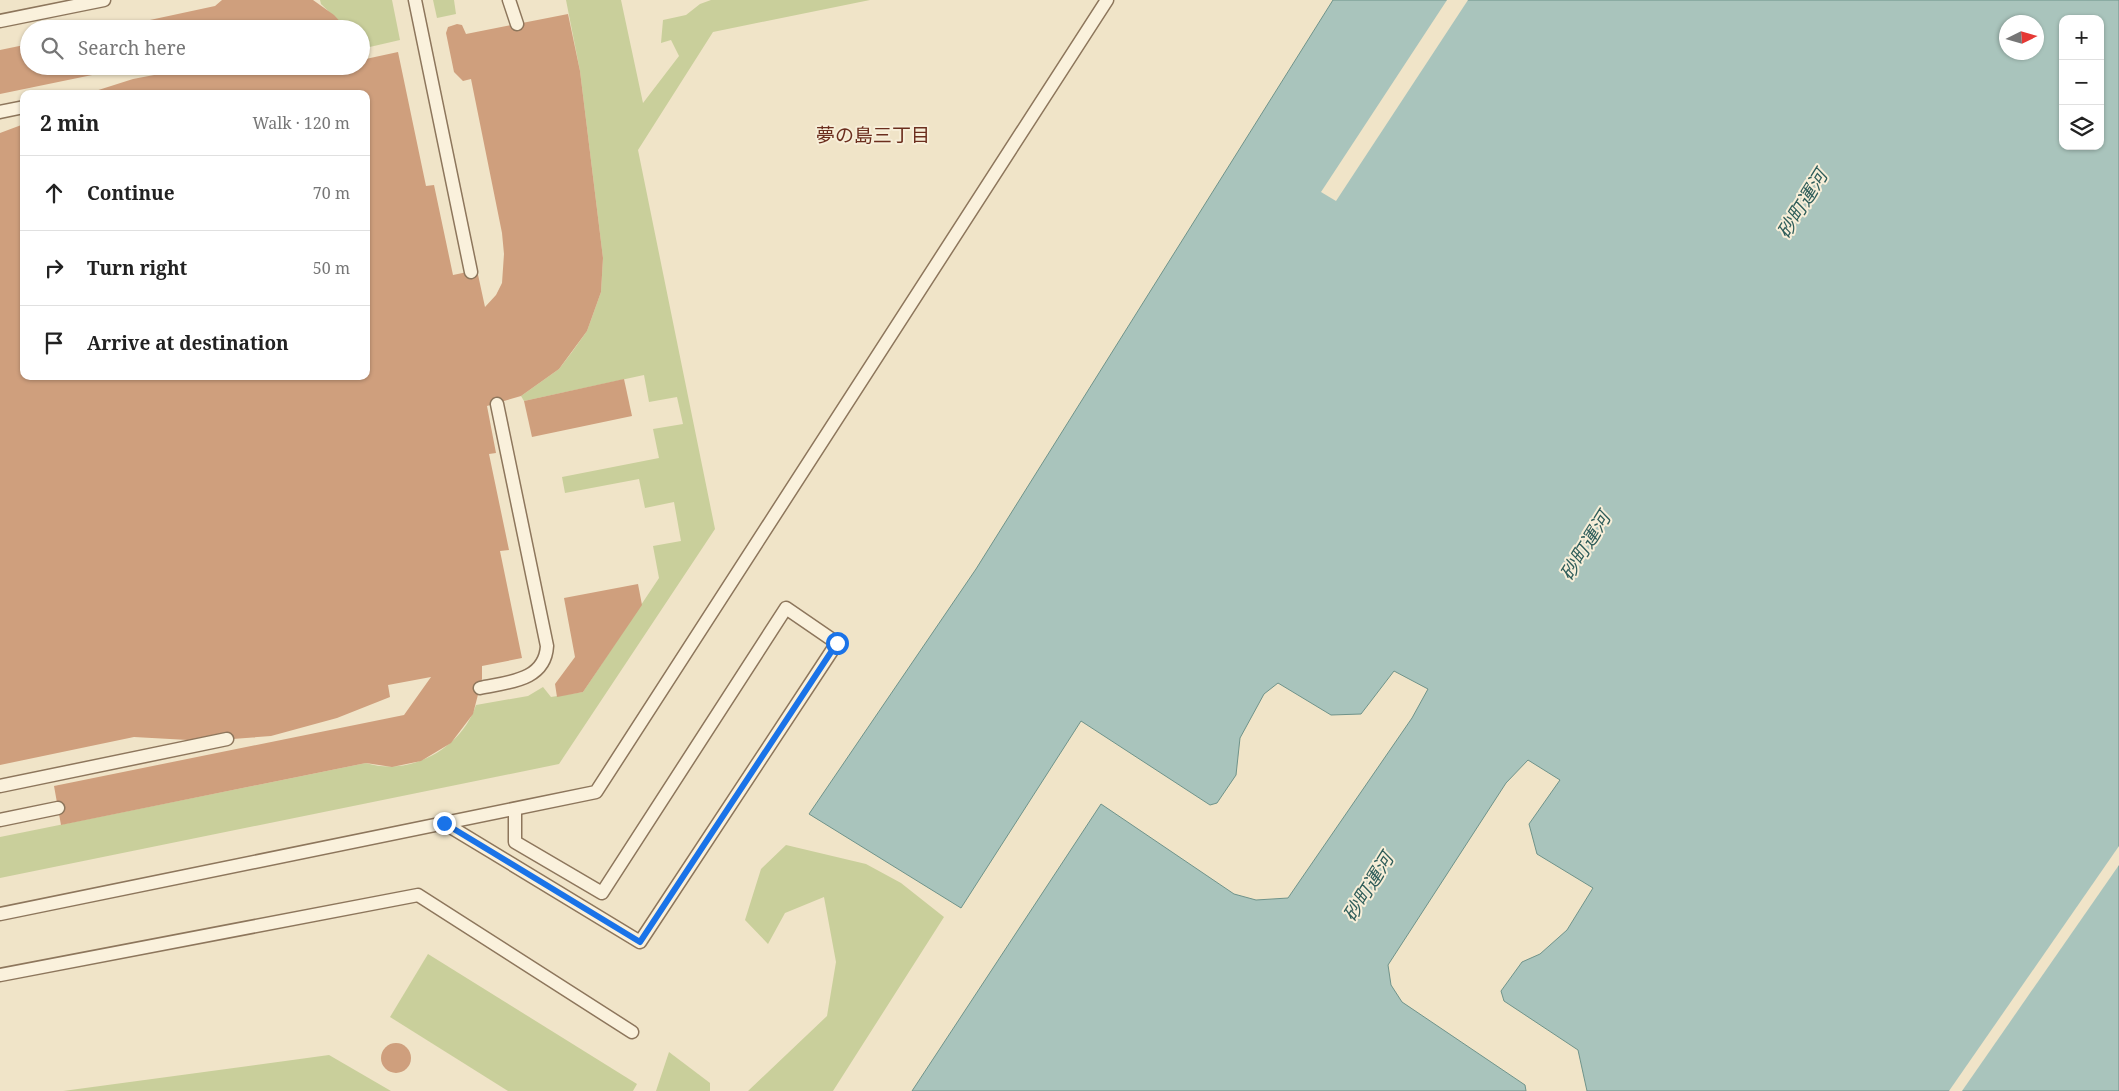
<!DOCTYPE html>
<html lang="en">
<head>
<meta charset="utf-8">
<style>
  :root { --surface:#fff; --page:#f2f2f2; --text:#222; --muted:#767676; --line:#e0e0e0 }
  body { margin:0; font-family:"Noto Serif","Noto Sans JP",serif; background:var(--page); color:var(--text) }
  .controls { position:absolute; right:15px; top:15px; display:grid; overflow:hidden; border-radius:10px; box-shadow:0 1px 4px #0004 }
  .controls button { width:45px; height:45px; display:grid; place-items:center; padding:0; border:0; border-bottom:1px solid var(--line); background:var(--surface); color:var(--text); font:25px sans-serif }
  .compass { position:absolute; left:1999px; top:15px; width:45px; height:45px; border-radius:50%; background:var(--surface); box-shadow:0 1px 4px #0004; rotate:85deg }
  .stop { position:absolute; width:15px; height:15px; margin:-11px; border:4px solid #1a73e8; border-radius:50%; background:#fff }
  .stop.end { background:#1a73e8; border-color:#fff; box-shadow:0 1px 5px #0008 }
  .list { margin:0; padding:0; list-style:none }
  h2 { display:flex; justify-content:space-between; align-items:center; height:65px; margin:0; padding:0 20px; font-size:21px }
  h2 small { font-size:16px; font-weight:400; color:var(--muted) }
  .list li { display:grid; grid-template-columns:32px 1fr auto; gap:15px; align-items:center; box-sizing:border-box; height:75px; padding:0 20px; border-top:1px solid var(--line) }
  .list b { display:block; font-size:19px; white-space:nowrap }
  .list em { font-size:16px; font-style:normal; color:var(--muted) }
  .icon { flex:none; width:28px; height:28px; fill:none; stroke:currentColor; stroke-width:2; stroke-linecap:round; stroke-linejoin:round }
  .map { position:relative; flex:none; width:2119px; height:1091px; overflow:hidden }
  .search { position:absolute; background:var(--surface); box-shadow:0 1px 4px #0004; left:20px; top:20px; width:350px; height:55px; display:flex; align-items:center; gap:12px; box-sizing:border-box; padding:0 18px; border-radius:28px; color:var(--muted); font-size:19px }
  .panel { position:absolute; background:var(--surface); box-shadow:0 1px 4px #0004; left:20px; top:90px; width:350px; height:290px; border-radius:10px }
  .map>svg:first-child { display:block }
</style>
</head>
<body>
<div class="map">
<svg width="2119" height="1091" viewBox="0 0 2119 1091">
  <rect width="100%" height="100%" fill="#f0e4c8"/>
  <g fill="#c9cf9b">
    <path d="M 320,0 L 392,0 L 400,40 L 361,49 L 361,29 L 347,29 L 321,4 Z"/>
    <path d="M 433,0 L 454,0 L 456,14 L 437,18 Z"/>
    <path d="M 566,0 L 621,0 L 643,103 L 679,56 L 671,40 L 661,43 L 663,20 L 686,15 L 700,4 L 711,0 L 870,0 L 713,32 L 638,150 L 715,529 L 559,764 L 0,878 L 0,837 L 366,763 C 410,777 462,748 476,705 L 528,696 L 543,687 L 551,697 L 583,692 L 659,578 L 653,546 L 681,541 L 674,502 L 645,508 L 639,479 L 565,493 L 562,477 L 659,458 L 653,429 L 683,424 L 677,397 L 649,402 L 644,375 L 524,401 L 521,396 L 559,369 L 572,352 L 587,331 L 601,292 L 603,258 L 580,71 Z"/>
    <path d="M 786,845 L 866,864 L 901,883 L 944,917 L 833,1091 L 748,1091 L 827,1016 L 836,962 L 824,897 L 785,913 L 768,944 L 745,920 L 761,869 Z"/>
    <path d="M 428,954 L 637,1084 L 633,1091 L 508,1091 L 390,1017 Z"/>
    <path d="M 669,1052 L 710,1083 L 710,1091 L 656,1091 Z"/>
    <path d="M 329,1055 L 391,1091 L 63,1091 Z"/>
  </g>
  <path fill="#a9c4bc" stroke="#6f938a" fill-rule="evenodd" d="M 1333,0 L 2119,0 L 2119,1091 L 1587,1091 L 1578,1050 L 1504,1001 L 1501,991 L 1522,962 L 1540,954 L 1567,930 L 1593,888 L 1537,854 L 1529,824 L 1560,780 L 1528,760 L 1506,783 L 1388,965 L 1391,985 L 1402,1002 L 1525,1085 L 1526,1091 L 912,1091 L 1101,804 L 1234,894 L 1256,900 L 1288,898 L 1412,718 L 1428,689 L 1394,671 L 1361,714 L 1331,715 L 1278,683 L 1264,694 L 1240,738 L 1236,775 L 1217,803 L 1210,805 L 1081,721 L 961,908 L 809,814 L 976,569 ZM 2063,19 L 2100,19 L 2100,146 L 2063,146 ZM 2006,22 L 2036,22 L 2036,52 L 2006,52 Z"/>
  <g fill="#f0e4c8">
    <path d="M 1447,0 L 1468,0 L 1336,201 L 1321,192 Z"/>
    <path d="M 2119,846 L 2119,865 L 1962,1091 L 1949,1091 Z"/>
  </g>
  <g fill="#cf9f7d">
    <path d="M 222,0 L 313,0 L 334,15 L 347,29 L 108,29 L 215,6 Z"/>
    <path d="M 568,14 L 580,71 L 603,258 L 601,292 L 587,331 L 559,369 L 521,396 L 487,406 L 496,453 L 489,454 L 509,550 L 500,551 L 522,658 L 482,666 L 482,679 L 473,714 L 451,743 L 421,761 L 392,767 L 366,763 L 61,825 L 54,786 L 404,715 L 431,677 L 388,685 L 390,697 L 337,718 L 271,736 L 206,741 L 134,737 L 0,765 L 0,133 L 24,124 L 24,376 L 366,376 L 366,94 L 89,93 L 133,79 L 175,71 L 176,66 L 361,66 L 361,60 L 398,52 L 426,186 L 434,185 L 453,275 L 477,270 L 485,307 L 496,295 L 502,283 L 504,254 L 502,233 L 471,79 L 463,81 L 454,72 L 446,33 L 448,27 L 457,24 L 462,25 L 466,34 Z"/>
    <path d="M 29,44 L 29,66 L 131,67 L 0,94 L 0,50 Z"/>
    <path d="M 624,379 L 632,416 L 532,437 L 524,401 Z"/>
    <path d="M 638,584 L 642,605 L 583,692 L 557,697 L 555,684 L 575,657 L 564,598 Z"/>
    <circle cx="396" cy="1058" r="15"/>
  </g>
  <g fill="none" stroke-linecap="round" stroke-linejoin="round">
    <defs>
      <g id="service">
        <path d="M 415,0 L 471,272"/>
        <path d="M 509,0 L 517,24"/>
        <path d="M 0,21 L 104,0"/>
        <path d="M 0,112 L 24,107"/>
        <path d="M 480,688 C 508,682 545,681 547,646 L 497,404"/>
        <path d="M 0,786 L 227,739"/>
        <path d="M 0,820 L 58,808"/>
        <path d="M 444,823 L 640,942 L 837,643 L 786,608 L 602,893 L 515,842 L 515,809"/>
        <path d="M 0,914 L 596,792 L 1107,0"/>
        <path d="M 0,975 L 418,895 L 632,1032"/>
      </g>
    </defs>
    <use href="#service" stroke="#8d765c" stroke-width="15"/>
    <use href="#service" stroke="#faf1dc" stroke-width="12"/>
  </g>
  <g fill="none" stroke-linecap="round" stroke-linejoin="round">
    <path stroke="#1a73e8" stroke-width="6" d="M 444,823 L 640,942 L 837,643"/>
  </g>
  <g text-anchor="middle" dominant-baseline="central" stroke-width="4" stroke-linejoin="round" paint-order="stroke">
    <g font-size="19" fill="#6b2e1e" stroke="#f7eed8">
      <text x="873" y="135">夢の島三丁目</text>
    </g>
    <g font-size="19" font-style="italic" fill="#2f5d5a" stroke="#f7eed8">
      <text transform="translate(1802 204) rotate(-58)">砂町運河</text>
      <text transform="translate(1585 546) rotate(-58)">砂町運河</text>
      <text transform="translate(1368 887) rotate(-58)">砂町運河</text>
    </g>
  </g>
</svg>
<div class="controls">
<button>+</button>
<button>−</button>
<button><svg class="icon" aria-label="layers" viewBox="0 0 24 24"><path d="M12 4l9 5-9 5-9-5zM3 14l9 5 9-5"/></svg></button>
</div>
<svg class="compass" viewBox="-18 -18 36 36"><path d="M0-13l5 13h-10z" fill="#e53935"/><path d="M0 13l5-13h-10z" fill="#767676"/></svg>
<div class="stop" style="left:837px;top:643px"></div>
<div class="stop end" style="left:444px;top:823px"></div>
<div class="search"><svg class="icon" aria-label="search" viewBox="0 0 24 24"><circle cx="10" cy="10" r="6"/><path d="M15 15l6 6"/></svg>Search here</div>
<section class="panel">
<h2>2 min<small>Walk · 120 m</small></h2>
<ul class="list">
<li><svg class="icon" aria-label="ahead" viewBox="0 0 24 24"><path d="M12 20V5M6 11l6-6 6 6"/></svg><div><b>Continue</b></div><em>70 m</em></li>
<li><svg class="icon" aria-label="right" viewBox="0 0 24 24"><path d="M7 20v-9h11M14 6l5 5-5 5"/></svg><div><b>Turn right</b></div><em>50 m</em></li>
<li><svg class="icon" aria-label="arrive" viewBox="0 0 24 24"><path d="M6 21V4h12l-3 4 3 4H6"/></svg><div><b>Arrive at destination</b></div></li>
</ul>
</section>
</div>
</body>
</html>
